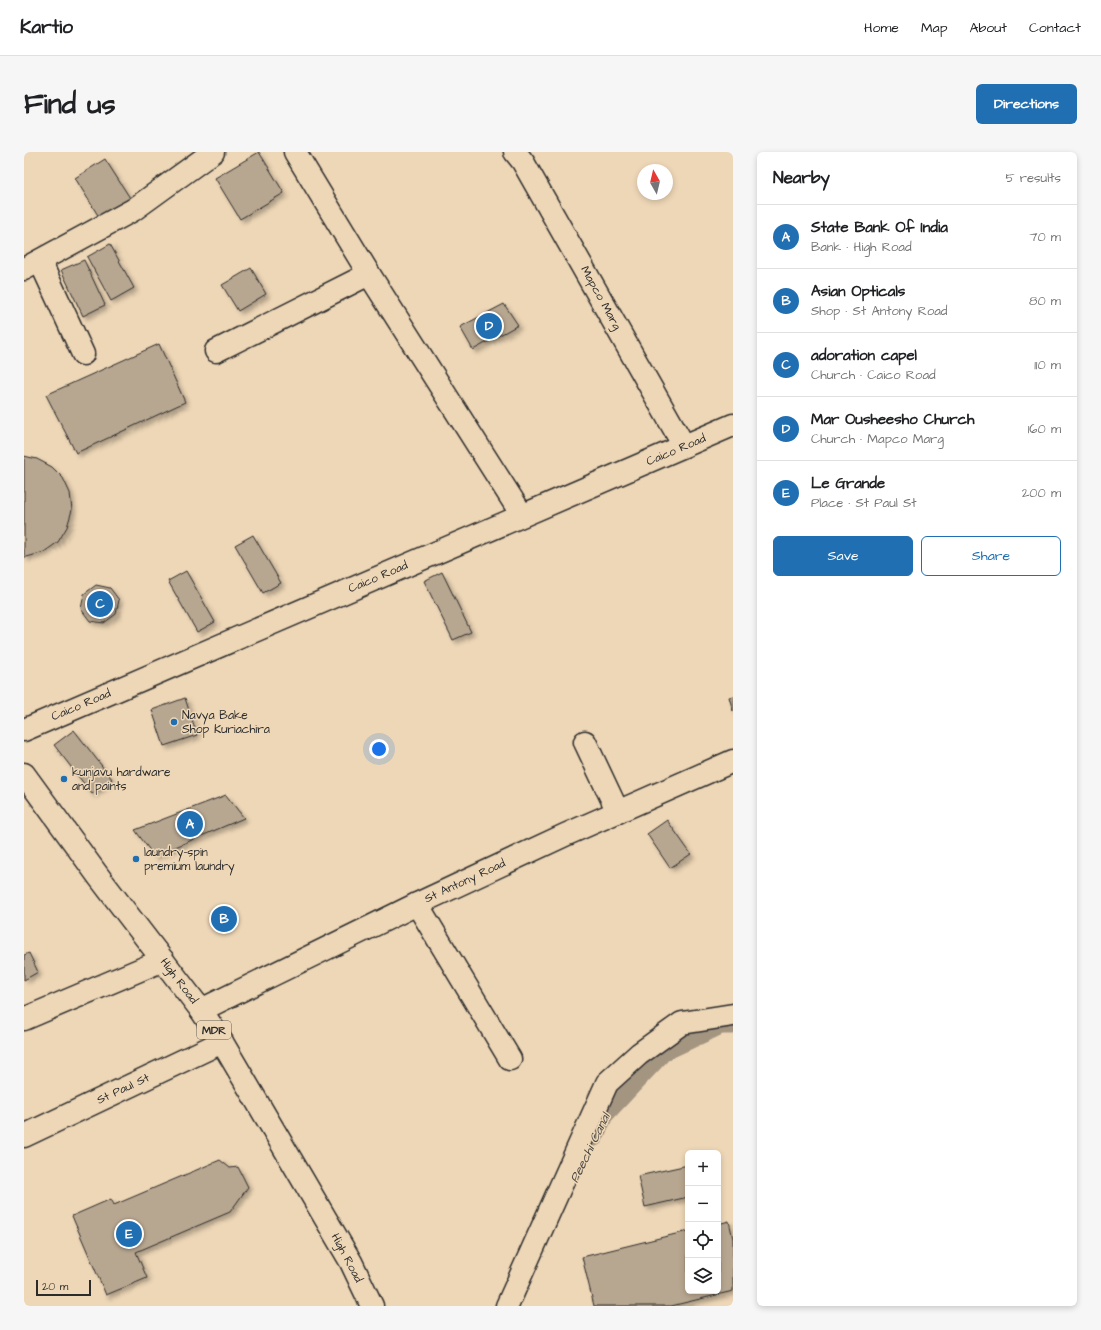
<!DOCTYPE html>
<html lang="en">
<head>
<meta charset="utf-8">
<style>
  :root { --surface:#fff; --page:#f6f6f6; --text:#202124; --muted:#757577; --line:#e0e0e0; --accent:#1f6fb2 }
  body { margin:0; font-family:"Architects Daughter",sans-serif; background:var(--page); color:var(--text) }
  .controls { position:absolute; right:12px; bottom:12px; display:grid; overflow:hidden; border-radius:6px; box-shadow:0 2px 6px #0003 }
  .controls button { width:36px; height:36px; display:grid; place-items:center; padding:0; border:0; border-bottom:1px solid var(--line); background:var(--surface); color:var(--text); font:20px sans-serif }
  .compass { position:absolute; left:613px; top:12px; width:36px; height:36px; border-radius:50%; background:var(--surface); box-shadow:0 2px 6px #0003; rotate:352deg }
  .scale { position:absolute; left:12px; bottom:10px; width:55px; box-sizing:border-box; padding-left:4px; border:2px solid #2b2b2b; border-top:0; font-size:11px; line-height:14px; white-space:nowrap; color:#2b2b2b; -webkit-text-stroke:3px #eed7b7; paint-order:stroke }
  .you { position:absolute; left:355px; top:597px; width:14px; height:14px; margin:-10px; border:3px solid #fff; border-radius:50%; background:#1a73e8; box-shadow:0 0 0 6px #1a73e833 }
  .badge { display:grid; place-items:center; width:26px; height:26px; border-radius:50%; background:var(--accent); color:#fff; font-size:13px; font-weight:700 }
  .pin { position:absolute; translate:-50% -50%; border:2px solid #fff; box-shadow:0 1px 4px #0006 }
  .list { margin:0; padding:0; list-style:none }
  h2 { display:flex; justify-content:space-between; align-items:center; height:52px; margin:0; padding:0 16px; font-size:17px }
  h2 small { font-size:13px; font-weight:400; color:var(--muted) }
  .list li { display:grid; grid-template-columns:26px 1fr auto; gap:12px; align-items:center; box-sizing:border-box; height:64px; padding:0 16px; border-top:1px solid var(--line) }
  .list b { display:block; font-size:15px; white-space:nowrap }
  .list p { margin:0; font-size:13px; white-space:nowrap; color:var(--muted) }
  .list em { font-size:13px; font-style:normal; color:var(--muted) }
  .actions { display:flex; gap:8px; padding:12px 16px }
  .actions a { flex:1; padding:9px 0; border:1px solid var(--accent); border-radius:6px; text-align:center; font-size:14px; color:var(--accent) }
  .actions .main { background:var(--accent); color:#fff }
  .icon { flex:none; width:22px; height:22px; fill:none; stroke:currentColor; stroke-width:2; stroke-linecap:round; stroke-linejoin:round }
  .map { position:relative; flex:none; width:709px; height:1154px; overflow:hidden; border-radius:6px }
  header { display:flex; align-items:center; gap:24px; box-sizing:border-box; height:56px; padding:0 20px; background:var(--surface); border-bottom:1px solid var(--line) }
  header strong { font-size:19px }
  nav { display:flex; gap:22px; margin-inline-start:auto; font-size:14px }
  .intro { display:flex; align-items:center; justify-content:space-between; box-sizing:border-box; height:96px; padding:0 24px }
  h1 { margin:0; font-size:28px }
  .button { padding:10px 18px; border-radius:6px; background:var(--accent); color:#fff; font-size:14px; font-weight:700 }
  main { display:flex; gap:24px; padding:0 24px }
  aside { flex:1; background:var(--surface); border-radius:6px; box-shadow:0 2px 6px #0003 }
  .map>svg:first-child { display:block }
</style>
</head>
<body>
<header>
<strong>Kartio</strong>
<nav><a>Home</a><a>Map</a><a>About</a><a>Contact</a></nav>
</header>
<div class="intro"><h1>Find us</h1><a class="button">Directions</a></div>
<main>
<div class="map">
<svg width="709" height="1154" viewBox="0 0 709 1154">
  <defs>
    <filter id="shadow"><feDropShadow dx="3.5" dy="3.5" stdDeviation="2" flood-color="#0004"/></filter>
  </defs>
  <rect width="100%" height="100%" fill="#eed7b7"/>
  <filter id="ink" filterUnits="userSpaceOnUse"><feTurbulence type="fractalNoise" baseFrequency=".025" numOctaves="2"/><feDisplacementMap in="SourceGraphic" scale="8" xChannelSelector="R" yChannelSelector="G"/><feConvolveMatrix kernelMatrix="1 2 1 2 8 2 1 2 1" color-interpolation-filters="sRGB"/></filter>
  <g filter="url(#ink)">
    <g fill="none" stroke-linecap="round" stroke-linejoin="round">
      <path stroke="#a49581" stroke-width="19" d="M 570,985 L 580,963 L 639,900 L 697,873 L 709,873"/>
    </g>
    <g fill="#b8a790" stroke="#2b2b2b" filter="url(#shadow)">
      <path d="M 235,0 L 260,41 L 216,67 L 191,26 Z"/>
      <path d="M 81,7 L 106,46 L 75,65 L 51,26 Z"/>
      <path d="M 86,92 L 110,136 L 87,149 L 63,105 Z"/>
      <path d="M 60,108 L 81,153 L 59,164 L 37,118 Z"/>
      <path d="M 227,116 L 242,142 L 214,159 L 198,133 Z"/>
      <path d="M 480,152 L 494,173 L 449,198 L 436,175 Z"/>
      <path d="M 135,192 L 161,250 L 52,301 L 22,243 Z"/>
      <path d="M 0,304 L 13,307 L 28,315 L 39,326 L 46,341 L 48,358 L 43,375 L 34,390 L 20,400 L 3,405 L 0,405 Z"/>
      <path d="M 229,383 L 257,431 L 239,441 L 211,393 Z"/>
      <path d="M 162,419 L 191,470 L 173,480 L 144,429 Z"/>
      <path d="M 418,420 L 447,480 L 429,488 L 400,429 Z"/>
      <path d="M 72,433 L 86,436 L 95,448 L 92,462 L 80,471 L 66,469 L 57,457 L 60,442 Z"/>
      <path d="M 709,544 L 709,559 L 705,545 Z"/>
      <path d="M 161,546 L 173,583 L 140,594 L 128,558 Z"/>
      <path d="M 50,578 L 88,627 L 68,642 L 30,593 Z"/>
      <path d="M 202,643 L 220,666 L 130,704 L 111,678 Z"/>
      <path d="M 643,668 L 667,702 L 646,716 L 623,682 Z"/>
      <path d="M 5,801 L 14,820 L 0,828 L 0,803 Z"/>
      <path d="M 196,1008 L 206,1016 L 214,1015 L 224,1035 L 206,1060 L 112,1100 L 123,1126 L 82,1143 L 48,1064 L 87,1047 L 90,1053 Z"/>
      <path d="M 664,1013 L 664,1045 L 621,1055 L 614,1024 Z"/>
      <path d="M 705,1069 L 709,1087 L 709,1139 L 647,1154 L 570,1154 L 558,1105 L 664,1079 L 664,1139 L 694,1139 L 694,1072 Z"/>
    </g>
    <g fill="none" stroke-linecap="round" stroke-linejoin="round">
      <defs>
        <g id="minor">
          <path d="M 271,0 L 345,122 L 498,363"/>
          <path d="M 491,0 L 499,10 L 660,294"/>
          <path d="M 16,109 L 59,202"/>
          <path d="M 0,117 L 109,58 L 189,0"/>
          <path d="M 192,199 L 345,122"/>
          <path d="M 0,578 L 709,273"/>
          <path d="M 561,590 L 594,660"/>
          <path d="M 393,752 L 486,907"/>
          <path d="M 177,858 L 393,752 L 541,683 L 709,609"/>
          <path d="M 0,867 L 139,808"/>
          <path d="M 0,984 L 198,890"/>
          <path d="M 483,1154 L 583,931 L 615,902 L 658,871 L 709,863"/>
        </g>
        <path id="major" d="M 0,622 L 75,725 L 177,858 L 198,890 L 327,1110 L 348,1154"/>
      </defs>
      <use href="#minor" stroke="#2b2b2b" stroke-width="25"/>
      <use href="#major" stroke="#2b2b2b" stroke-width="25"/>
      <use href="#minor" stroke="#eed7b7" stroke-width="22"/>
      <use href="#major" stroke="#eed7b7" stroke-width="22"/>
    </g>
  </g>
  <g fill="#1f6fb2" stroke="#eed7b7" stroke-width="1.5">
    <circle cx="150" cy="570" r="4"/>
    <circle cx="40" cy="627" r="4"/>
    <circle cx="112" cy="707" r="4"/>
  </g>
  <g text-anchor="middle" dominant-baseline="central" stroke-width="3" stroke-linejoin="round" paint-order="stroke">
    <rect fill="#eed7b7" stroke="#665f55" stroke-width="1" x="173" y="869" width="34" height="18" rx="3"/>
    <g font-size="11" font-weight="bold" fill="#2b2b2b">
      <text x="190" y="878">MDR</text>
    </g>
    <g font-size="12" fill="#2b2b2b" stroke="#eed7b7">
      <text transform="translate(577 146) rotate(61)">Mapco Marg</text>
      <text transform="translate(652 298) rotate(-23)">Caico Road</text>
      <text transform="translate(354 425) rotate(-23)">Caico Road</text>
      <text transform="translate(57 553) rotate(-23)">Caico Road</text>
      <text transform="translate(441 729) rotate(-25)">St Antony Road</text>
      <text transform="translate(155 829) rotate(53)">High Road</text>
      <text transform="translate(99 937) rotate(-25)">St Paul St</text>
      <text transform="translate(323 1106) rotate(62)">High Road</text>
    </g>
    <g font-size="12" fill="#2b2b2b" stroke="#eed7b7" text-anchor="start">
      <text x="158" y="563">Navya Bake<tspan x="158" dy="14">Shop Kuriachira</tspan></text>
      <text x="48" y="620">kunjavu hardware<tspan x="48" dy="14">and paints</tspan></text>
      <text x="120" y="700">laundry-spin<tspan x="120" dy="14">premium laundry</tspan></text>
    </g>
    <g font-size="13" font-style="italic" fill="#494640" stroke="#eed7b7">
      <text transform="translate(566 996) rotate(-64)">Peechi Canal</text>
    </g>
  </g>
</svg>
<div class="controls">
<button>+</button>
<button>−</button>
<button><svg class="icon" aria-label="locate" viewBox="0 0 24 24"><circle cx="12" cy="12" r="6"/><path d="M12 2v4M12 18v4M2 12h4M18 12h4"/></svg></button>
<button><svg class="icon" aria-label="layers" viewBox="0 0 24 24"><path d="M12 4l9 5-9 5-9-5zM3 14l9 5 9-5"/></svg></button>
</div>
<svg class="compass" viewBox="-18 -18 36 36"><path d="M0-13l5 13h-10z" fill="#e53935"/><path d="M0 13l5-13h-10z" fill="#757577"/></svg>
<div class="scale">20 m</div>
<div class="you"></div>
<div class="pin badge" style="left:166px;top:672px">A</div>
<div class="pin badge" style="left:200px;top:767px">B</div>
<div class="pin badge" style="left:76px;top:452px">C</div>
<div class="pin badge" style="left:465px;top:174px">D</div>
<div class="pin badge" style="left:105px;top:1082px">E</div>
</div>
<aside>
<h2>Nearby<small>5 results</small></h2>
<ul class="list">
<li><span class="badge">A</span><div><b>State Bank Of India</b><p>Bank · High Road</p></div><em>70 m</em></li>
<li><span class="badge">B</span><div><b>Asian Opticals</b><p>Shop · St Antony Road</p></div><em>80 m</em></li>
<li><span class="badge">C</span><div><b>adoration capel</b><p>Church · Caico Road</p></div><em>110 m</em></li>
<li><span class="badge">D</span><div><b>Mar Ousheesho Church</b><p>Church · Mapco Marg</p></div><em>160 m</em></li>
<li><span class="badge">E</span><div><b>Le Grande</b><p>Place · St Paul St</p></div><em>200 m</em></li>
</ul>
<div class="actions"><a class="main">Save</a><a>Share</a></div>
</aside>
</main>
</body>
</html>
